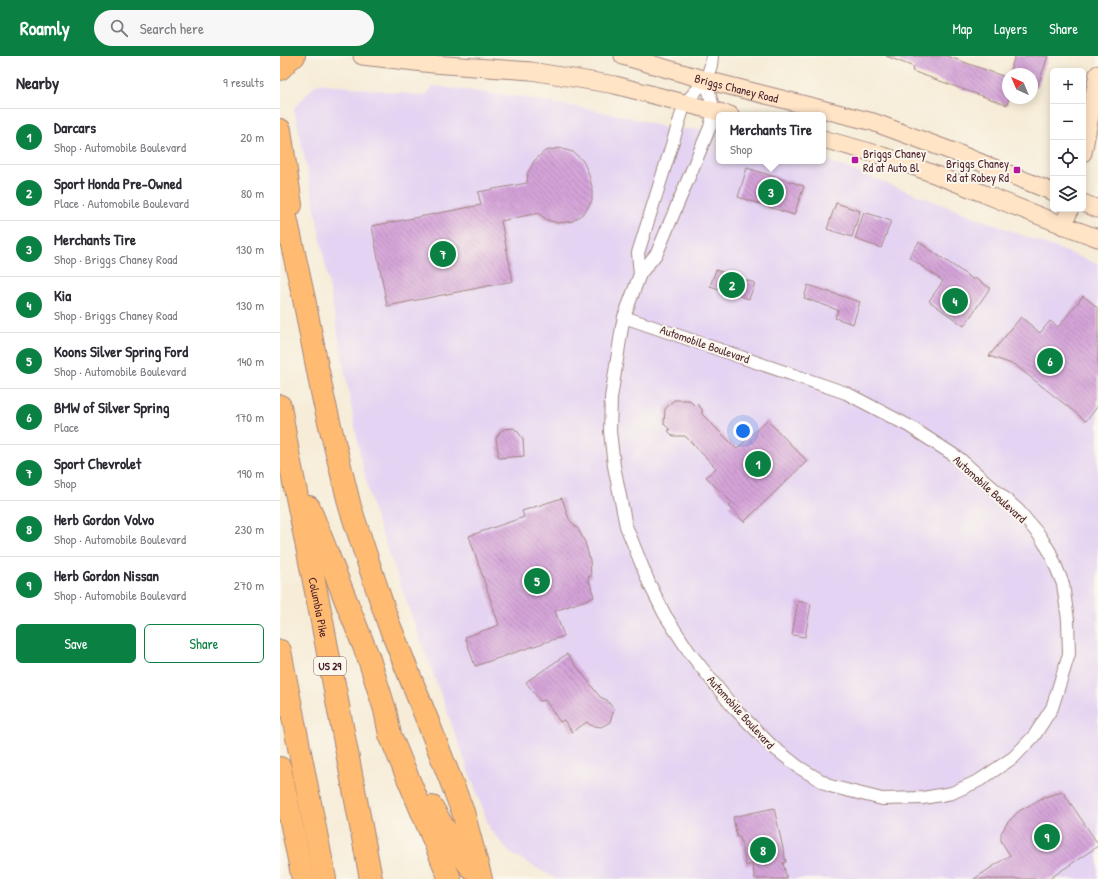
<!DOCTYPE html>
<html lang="en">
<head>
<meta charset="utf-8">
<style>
  :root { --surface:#fff; --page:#f7f7f7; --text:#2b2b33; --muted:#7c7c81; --line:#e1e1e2; --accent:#0b8043 }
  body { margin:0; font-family:"Patrick Hand",sans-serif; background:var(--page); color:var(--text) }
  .controls { position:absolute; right:12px; top:12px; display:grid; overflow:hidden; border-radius:6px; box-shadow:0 2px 10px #0003 }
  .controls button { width:36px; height:36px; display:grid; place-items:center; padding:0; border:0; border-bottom:1px solid var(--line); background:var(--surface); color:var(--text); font:20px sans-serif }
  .compass { position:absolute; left:722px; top:12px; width:36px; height:36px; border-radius:50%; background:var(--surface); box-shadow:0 2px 10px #0003; rotate:316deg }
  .you { position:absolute; left:463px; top:375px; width:14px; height:14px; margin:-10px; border:3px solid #fff; border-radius:50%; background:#1a73e8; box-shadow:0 0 0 6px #1a73e833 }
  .badge { display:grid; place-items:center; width:26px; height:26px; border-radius:50%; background:var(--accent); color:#fff; font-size:13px; font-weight:700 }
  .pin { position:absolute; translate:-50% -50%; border:2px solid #fff; box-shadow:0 1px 4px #0006 }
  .popup { position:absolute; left:436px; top:56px; width:110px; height:52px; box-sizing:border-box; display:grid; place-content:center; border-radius:6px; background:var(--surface); filter:drop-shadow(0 1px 3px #0005); font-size:13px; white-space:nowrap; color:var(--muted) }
  .popup b { font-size:15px; color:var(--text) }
  .popup::after { content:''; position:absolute; left:50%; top:100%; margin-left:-8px; border:8px solid transparent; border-top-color:var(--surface) }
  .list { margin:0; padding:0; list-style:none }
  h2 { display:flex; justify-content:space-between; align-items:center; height:52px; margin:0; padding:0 16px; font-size:17px }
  h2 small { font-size:13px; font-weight:400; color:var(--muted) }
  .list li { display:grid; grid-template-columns:26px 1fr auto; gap:12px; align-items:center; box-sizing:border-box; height:56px; padding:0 16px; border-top:1px solid var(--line) }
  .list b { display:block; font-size:15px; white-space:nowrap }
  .list p { margin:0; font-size:13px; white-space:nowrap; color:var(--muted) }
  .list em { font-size:13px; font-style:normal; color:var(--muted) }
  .actions { display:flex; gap:8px; padding:12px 16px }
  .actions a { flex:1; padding:9px 0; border:1px solid var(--accent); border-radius:6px; text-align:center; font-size:14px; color:var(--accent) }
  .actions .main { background:var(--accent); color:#fff }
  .icon { flex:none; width:22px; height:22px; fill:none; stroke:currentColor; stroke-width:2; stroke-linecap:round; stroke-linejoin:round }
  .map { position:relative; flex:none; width:818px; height:823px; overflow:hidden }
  header { display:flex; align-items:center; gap:24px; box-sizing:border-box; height:56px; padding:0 20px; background:var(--accent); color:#fff }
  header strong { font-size:19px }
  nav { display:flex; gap:22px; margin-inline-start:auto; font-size:14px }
  .search { width:280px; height:36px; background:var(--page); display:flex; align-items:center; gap:10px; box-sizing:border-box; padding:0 14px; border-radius:22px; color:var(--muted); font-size:15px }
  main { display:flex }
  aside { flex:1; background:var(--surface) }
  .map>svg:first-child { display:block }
</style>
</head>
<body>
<header>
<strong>Roamly</strong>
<div class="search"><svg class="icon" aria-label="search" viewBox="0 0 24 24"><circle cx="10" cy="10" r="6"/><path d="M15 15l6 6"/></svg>Search here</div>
<nav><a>Map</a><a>Layers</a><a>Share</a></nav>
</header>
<main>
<aside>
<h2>Nearby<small>9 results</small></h2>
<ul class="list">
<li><span class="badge">1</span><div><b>Darcars</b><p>Shop · Automobile Boulevard</p></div><em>20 m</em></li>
<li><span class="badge">2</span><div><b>Sport Honda Pre-Owned</b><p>Place · Automobile Boulevard</p></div><em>80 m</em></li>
<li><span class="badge">3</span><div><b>Merchants Tire</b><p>Shop · Briggs Chaney Road</p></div><em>130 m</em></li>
<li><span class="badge">4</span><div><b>Kia</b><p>Shop · Briggs Chaney Road</p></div><em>130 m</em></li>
<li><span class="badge">5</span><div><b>Koons Silver Spring Ford</b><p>Shop · Automobile Boulevard</p></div><em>140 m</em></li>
<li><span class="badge">6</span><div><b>BMW of Silver Spring</b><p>Place</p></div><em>170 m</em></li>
<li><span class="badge">7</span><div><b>Sport Chevrolet</b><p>Shop</p></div><em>190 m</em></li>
<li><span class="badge">8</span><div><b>Herb Gordon Volvo</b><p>Shop · Automobile Boulevard</p></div><em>230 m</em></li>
<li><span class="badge">9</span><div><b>Herb Gordon Nissan</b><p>Shop · Automobile Boulevard</p></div><em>270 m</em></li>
</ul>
<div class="actions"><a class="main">Save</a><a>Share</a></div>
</aside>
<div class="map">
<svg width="818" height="823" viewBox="0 0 818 823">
  <defs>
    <pattern id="building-back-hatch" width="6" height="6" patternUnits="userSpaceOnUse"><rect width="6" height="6" fill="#d4a3d8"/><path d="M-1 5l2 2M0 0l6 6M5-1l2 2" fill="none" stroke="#ae84af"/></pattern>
  </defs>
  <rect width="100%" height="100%" fill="#fbf7ec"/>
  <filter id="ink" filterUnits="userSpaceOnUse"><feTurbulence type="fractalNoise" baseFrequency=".025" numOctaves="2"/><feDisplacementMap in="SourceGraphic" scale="8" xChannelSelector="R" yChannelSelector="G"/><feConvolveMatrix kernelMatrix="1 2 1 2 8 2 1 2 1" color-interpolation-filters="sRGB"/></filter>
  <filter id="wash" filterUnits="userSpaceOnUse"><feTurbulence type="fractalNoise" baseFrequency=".012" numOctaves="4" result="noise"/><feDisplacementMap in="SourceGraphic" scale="16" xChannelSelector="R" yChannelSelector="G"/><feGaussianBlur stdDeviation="0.9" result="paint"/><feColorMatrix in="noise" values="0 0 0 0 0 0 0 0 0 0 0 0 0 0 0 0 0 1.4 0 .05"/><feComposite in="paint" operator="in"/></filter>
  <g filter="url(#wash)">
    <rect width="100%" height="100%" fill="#f6ecd7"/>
    <path fill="#e4d3f2" d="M 37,27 L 145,40 L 154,30 L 247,42 L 314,54 L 360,64 L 389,73 L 439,73 L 439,105 L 543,105 L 543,103 L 818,208 L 818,823 L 276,823 L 230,797 L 210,773 L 93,454 L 80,398 L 35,153 L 14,52 Z"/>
    <g id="blocks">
      <g fill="url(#building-back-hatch)">
        <path d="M 606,0 L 667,0 L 728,22 L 728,42 L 729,42 L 727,49 L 632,15 L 634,11 Z"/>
        <path d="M 735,0 L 768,0 L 757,32 L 752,30 L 752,18 L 729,18 Z"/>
        <path d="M 279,92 L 293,96 L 303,105 L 308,116 L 312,131 L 312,144 L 305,156 L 293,165 L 278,167 L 267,164 L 258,157 L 221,165 L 233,225 L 107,250 L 92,170 L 201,149 L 198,136 L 247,127 L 248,116 L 255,104 L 265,95 Z"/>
        <path d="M 467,112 L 524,130 L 514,159 L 458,141 Z"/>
        <path d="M 556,147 L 580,155 L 572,181 L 547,173 Z"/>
        <path d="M 584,156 L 611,165 L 601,192 L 575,183 Z"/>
        <path d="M 639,186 L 694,224 L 695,222 L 710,232 L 684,270 L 649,245 L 663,225 L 629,201 Z"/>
        <path d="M 436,214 L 475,227 L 469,243 L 430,230 Z"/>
        <path d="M 528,229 L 580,246 L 573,268 L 555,262 L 558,254 L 524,242 Z"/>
        <path d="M 803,240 L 818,252 L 818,350 L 806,365 L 735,309 L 709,300 L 741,261 L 760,277 L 770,265 L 778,271 Z"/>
        <path d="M 394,344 L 409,344 L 415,350 L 417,348 L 422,353 L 422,358 L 457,393 L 487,364 L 527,405 L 464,466 L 449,450 L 452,447 L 426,421 L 436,412 L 405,380 L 393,380 L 388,375 L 390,374 L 384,368 L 385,353 Z"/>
        <path d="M 234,372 L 238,376 L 243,383 L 244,400 L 219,402 L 216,382 L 220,376 L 224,373 Z"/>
        <path d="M 282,442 L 289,463 L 298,473 L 305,486 L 310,504 L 311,520 L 308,521 L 314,541 L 275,555 L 284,580 L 195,610 L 185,581 L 219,569 L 189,480 L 244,461 L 242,455 Z"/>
        <path d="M 518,545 L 531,548 L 525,581 L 512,579 Z"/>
        <path d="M 287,598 L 320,641 L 327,644 L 334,654 L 330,666 L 321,671 L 310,669 L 307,666 L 292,676 L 284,664 L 280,666 L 265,644 L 260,645 L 246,626 Z"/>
        <path d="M 783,736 L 818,788 L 818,790 L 769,823 L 694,823 L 730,799 L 721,785 L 721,777 L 728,766 L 739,755 L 764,741 Z"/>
        <path d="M 494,752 L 506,806 L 503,807 L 507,823 L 475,823 L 472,808 L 466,810 L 460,781 L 457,781 L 453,761 Z"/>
      </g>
    </g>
  </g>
  <g filter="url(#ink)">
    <use href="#blocks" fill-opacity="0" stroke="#a08681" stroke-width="1"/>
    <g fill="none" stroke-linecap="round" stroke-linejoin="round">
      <defs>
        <g id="street">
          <path d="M 360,218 L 358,197 L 405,47 L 426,24 L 431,9 L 432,0"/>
          <path d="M 344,261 L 566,337 L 629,370 L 680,403 L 738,454 L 760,480 L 770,496 L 783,528 L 788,564 L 789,598 L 772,652 L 754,680 L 734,701 L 700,724 L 672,737 L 643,742 L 602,743 L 550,730 L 520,712 L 493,691 L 453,651 L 410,597 L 385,559 L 369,527 L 346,470 L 334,410 L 330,375 L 331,342 L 342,271 Z"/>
          <path d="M 344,261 L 360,218 L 377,197 L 430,71 L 434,55 L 426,24"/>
        </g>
        <g id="secondary">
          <path d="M 82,0 L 153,8 L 251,15 L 335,29 L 450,59"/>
          <path id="s1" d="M 343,0 L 426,24 L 593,66 L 682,99 L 773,136"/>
          <path d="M 543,83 C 567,90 592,96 616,104 C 684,128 750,158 818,182"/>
          <path d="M 803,97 L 818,18"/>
          <path d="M 803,147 L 818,153"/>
          <path d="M 783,170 L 790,153"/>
        </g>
        <g id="highway">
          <path d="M 0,13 L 11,1 L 14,0"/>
          <path d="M 0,74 L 11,149"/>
          <path d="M 0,134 L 24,243 L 43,341 L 70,451 L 108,566 L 148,666 L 183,756 L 201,823"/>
          <path id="s2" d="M 0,350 L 8,397 L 41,560 L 91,823"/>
          <path d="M 29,451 L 89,603 L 105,654 L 110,679 L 170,823"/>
          <path d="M 0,595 L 45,823"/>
          <path d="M 0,712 L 23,823"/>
          <path d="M 152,751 L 162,769 L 192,813"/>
        </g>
      </defs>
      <use href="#street" stroke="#a08681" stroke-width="14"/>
      <use href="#secondary" stroke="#a08681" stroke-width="19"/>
      <use href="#highway" stroke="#a08681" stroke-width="24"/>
      <use href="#street" stroke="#fff" stroke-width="12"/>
      <use href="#secondary" stroke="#ffe4c6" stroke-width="17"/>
      <use href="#highway" stroke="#ffbb71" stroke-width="22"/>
    </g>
  </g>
  <g fill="#b5179e" stroke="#fbf7ec" stroke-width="1.5">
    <rect x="571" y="100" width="8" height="8" rx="2"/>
    <rect x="733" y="110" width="8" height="8" rx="2"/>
  </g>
  <g text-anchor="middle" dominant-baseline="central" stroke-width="4" stroke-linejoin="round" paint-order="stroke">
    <rect fill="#fbf7ec" stroke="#7f6065" stroke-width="1" x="34" y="601" width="32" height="18" rx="3"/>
    <g font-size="11" font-weight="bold" fill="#4a1f2b">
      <text x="50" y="610">US 29</text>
    </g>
    <g font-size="12" fill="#4a1f2b" stroke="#fbf7ec">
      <text stroke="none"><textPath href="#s1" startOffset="118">Briggs Chaney Road</textPath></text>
      <text transform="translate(425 288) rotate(19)">Automobile Boulevard</text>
      <text transform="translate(710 433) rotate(42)">Automobile Boulevard</text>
      <text stroke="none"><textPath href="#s2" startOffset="205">Columbia Pike</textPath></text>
      <text transform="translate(461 656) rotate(48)">Automobile Boulevard</text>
    </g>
    <g font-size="12" fill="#4a1f2b" stroke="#fbf7ec" text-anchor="start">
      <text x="583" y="97">Briggs Chaney<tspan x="583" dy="14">Rd at Auto Bl</tspan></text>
      <text x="729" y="107" text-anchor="end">Briggs Chaney<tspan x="729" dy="14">Rd at Robey Rd</tspan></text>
    </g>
  </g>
</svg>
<div class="controls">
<button>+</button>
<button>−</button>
<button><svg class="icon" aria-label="locate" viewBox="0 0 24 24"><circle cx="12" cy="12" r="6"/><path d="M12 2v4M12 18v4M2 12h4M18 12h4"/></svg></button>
<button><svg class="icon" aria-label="layers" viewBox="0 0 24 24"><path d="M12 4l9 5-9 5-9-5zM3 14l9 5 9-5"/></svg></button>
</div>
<svg class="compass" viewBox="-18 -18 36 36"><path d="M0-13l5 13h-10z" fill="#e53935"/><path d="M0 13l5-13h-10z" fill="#7c7c81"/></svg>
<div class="you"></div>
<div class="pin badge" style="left:478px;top:408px">1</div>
<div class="pin badge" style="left:452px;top:229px">2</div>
<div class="pin badge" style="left:491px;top:136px">3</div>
<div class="popup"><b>Merchants Tire</b>Shop</div>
<div class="pin badge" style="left:675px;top:245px">4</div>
<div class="pin badge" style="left:257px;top:525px">5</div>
<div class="pin badge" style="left:770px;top:305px">6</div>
<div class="pin badge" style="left:163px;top:198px">7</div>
<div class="pin badge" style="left:483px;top:794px">8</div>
<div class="pin badge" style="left:767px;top:781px">9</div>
</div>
</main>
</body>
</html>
